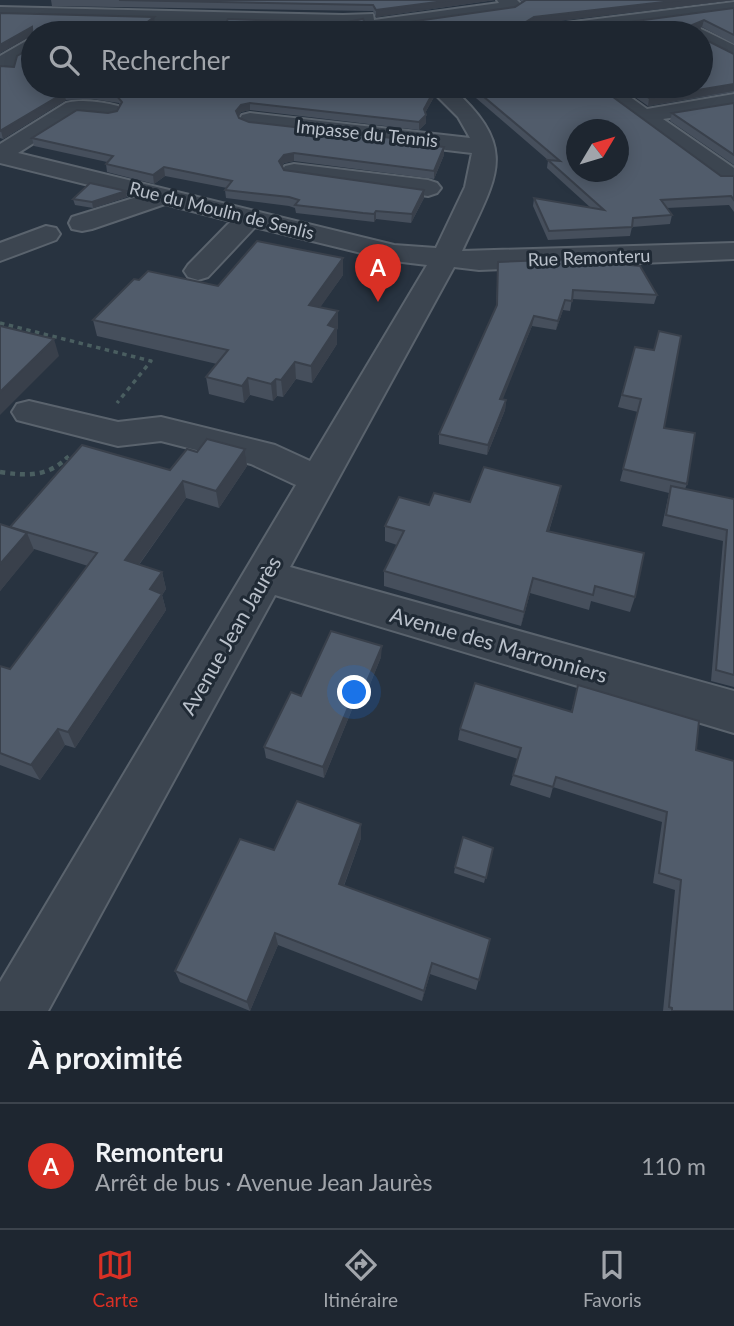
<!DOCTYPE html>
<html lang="fr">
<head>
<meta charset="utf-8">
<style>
  :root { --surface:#1e2630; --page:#262e38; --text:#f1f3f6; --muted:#a1a5ab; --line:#3c434c; --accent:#d93025 }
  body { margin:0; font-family:Lato,sans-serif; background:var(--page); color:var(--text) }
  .compass { position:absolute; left:566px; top:119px; width:63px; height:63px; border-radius:50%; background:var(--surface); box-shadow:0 4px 18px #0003; rotate:52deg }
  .you { position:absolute; left:355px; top:693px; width:24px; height:24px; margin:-18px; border:5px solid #fff; border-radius:50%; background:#1a73e8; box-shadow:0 0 0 10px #1a73e833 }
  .badge { display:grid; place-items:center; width:46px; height:46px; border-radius:50%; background:var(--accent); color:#fff; font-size:23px; font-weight:700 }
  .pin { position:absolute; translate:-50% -58px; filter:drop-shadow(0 2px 4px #0008) }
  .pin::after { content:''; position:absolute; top:37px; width:24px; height:21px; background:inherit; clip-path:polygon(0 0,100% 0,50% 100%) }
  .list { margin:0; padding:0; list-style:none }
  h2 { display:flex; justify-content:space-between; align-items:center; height:91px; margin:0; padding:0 28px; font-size:30px }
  h2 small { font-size:23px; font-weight:400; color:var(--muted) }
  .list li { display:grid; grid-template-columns:46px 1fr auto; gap:21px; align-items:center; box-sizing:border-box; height:126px; padding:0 28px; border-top:2px solid var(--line) }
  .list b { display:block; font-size:26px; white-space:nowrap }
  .list p { margin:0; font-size:23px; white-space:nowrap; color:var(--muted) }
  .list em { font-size:23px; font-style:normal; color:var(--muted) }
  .icon { flex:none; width:38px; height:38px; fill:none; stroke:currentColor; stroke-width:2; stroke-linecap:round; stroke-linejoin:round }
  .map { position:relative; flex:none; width:734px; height:1011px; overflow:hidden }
  .search { position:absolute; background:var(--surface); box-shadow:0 4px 18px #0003; left:21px; right:21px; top:21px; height:77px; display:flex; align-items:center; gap:18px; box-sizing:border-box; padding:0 24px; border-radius:38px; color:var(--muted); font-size:26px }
  .sheet { height:217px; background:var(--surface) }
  nav { display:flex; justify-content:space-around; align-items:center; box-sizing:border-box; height:98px; border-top:2px solid var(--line); background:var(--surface); font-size:19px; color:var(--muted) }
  nav a { display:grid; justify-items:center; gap:4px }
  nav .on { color:var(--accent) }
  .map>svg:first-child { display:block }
</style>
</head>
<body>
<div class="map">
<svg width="734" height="1011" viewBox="0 0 734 1011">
  <rect width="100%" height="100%" fill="#283340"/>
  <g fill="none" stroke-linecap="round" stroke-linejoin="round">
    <defs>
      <g id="minor">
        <path d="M 497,0 L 517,0 L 523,6 L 514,11 L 374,32 L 367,30 L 365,26 L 366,23 L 343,27 L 0,17 L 0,7 L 343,15 L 373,14 L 374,20 L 499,3 Z"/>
        <path d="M 734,2 L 734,12 L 575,33 L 523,33 L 533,27 Z"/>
        <path d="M 701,29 L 734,45 L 734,59 L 701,43 L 701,33 L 693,33 Z"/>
        <path d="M 33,37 L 33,52 L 17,62 L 14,72 L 0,72 L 0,56 Z"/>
        <path d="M 427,86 L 450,86 C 521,149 497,175 462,251 L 734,243 L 734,259 L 479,270 L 454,267 L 290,567 L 734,691 L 734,733 L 275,595 L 48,1011 L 0,1011 L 0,982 L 296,485 L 251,464 L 161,441 L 118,446 L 17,420 L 12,412 L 17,404 L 29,401 L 118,422 L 161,417 L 275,445 L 310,461 L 427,265 L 394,261 L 255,227 L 208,277 L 198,280 L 188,277 L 184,271 L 188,265 L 231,221 L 165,204 L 92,229 L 82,231 L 72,229 L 69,223 L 72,217 L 137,197 L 0,163 L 0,144 L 66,103 C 82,99 102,102 118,106 L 121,111 L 118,116 L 110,118 L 78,115 L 18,153 L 394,245 L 436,248 L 465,187 L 472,153 L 250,127 L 242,125 L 239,120 L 242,115 L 250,113 L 470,138 L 458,117 Z"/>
        <path d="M 590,86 L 615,86 L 647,109 L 734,94 L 734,108 L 663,119 L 734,168 L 734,183 L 719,182 Z"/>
        <path d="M 294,164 L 428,180 L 437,183 L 441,188 L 437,193 L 428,196 L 285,176 L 282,171 L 285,166 Z"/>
        <path d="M 46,226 L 56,228 L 60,234 L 56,240 L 0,261 L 0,243 Z"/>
      </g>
    </defs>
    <use href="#minor" stroke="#5a636d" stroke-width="4"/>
    <g stroke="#4a5e60" stroke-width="3.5" stroke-dasharray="4.5 4.5" stroke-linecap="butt">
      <path d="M 0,323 L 151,361 L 117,403"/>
      <path d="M 65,459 L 71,454"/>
    </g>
    <path stroke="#4a5e60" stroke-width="4.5" stroke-dasharray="5 5" stroke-linecap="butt" d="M 0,472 C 27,476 47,477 67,458"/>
    <use href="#minor" fill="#3c4550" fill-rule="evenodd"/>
  </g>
  <g fill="#464f5c">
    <path d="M 51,0 L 495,0 L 376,17 L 373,11 L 52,6 Z"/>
    <path d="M 520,0 L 734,0 L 533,24 L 527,29 L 576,29 L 734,8 L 734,44 L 702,27 L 699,28 L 702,38 L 734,54 L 734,92 L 648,106 L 619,86 L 701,86 L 220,33 L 366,25 L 374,27 L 515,7 L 522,2 Z"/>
    <path d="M 0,13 L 155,24 L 143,33 L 33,33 L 33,86 L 434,97 L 425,113 L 426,123 L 419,130 L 250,110 L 241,112 L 238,117 L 239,118 L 249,122 L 401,139 L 401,142 L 444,155 L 434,179 L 294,161 L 284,163 L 282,167 L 284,170 L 424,190 L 424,198 L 411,223 L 376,219 L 374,222 L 296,213 L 295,208 L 289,206 L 226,198 L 225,190 L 227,188 L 165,176 L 154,184 L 107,172 L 106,164 L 107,162 L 34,146 L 32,138 L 117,111 L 120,105 L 119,103 L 92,99 L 66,100 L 3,139 L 0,138 L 0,66 L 14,67 L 33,47 L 32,35 L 0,53 Z"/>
    <path d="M 462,86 L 598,86 L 721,176 L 734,176 L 734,212 L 729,205 L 667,208 L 672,215 L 670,224 L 632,227 L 630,236 L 548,240 L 533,206 L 534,198 L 591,208 L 547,168 L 548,160 Z"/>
    <path d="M 734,103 L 734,165 L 670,121 L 672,113 Z"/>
    <path d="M 127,197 L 93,208 L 75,205 L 73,199 Z"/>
    <path d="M 498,262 L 657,295 L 654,304 L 572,299 L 570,311 L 563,310 L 556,330 L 532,326 L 502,399 L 506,400 L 505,410 L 487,455 L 439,444 L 439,434 L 496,308 Z"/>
    <path d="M 343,275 L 320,307 L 338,311 L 338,327 L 337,330 L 337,344 L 312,383 L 296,379 L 283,397 L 277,396 L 273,401 L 250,395 L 244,403 L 209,394 L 206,377 L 217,364 L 97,336 L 93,320 L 139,280 L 218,286 Z"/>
    <path d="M 635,347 L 664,428 L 687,484 L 685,489 L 734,499 L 734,687 L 711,681 L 723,541 L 662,526 L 669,493 L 620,481 L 638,412 L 618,407 Z"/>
    <path d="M 245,449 L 247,466 L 219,508 L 186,498 L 139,565 L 162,572 L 166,589 L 162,595 L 166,610 L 75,748 L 65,745 L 40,780 L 0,765 L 0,666 L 10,669 L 88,566 L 34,549 L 0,591 L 0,524 L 10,527 L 170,470 L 197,452 Z"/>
    <path d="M 558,501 L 549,531 L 635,597 L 630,612 L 591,601 L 589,610 L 530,593 L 521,626 L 384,586 L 384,571 L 397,545 L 385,541 L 385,526 L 429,505 L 470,502 Z"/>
    <path d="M 381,657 L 362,704 L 355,702 L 324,778 L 266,758 L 264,747 L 301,696 Z"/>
    <path d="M 578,685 L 696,750 L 734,1011 L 663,1011 L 675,890 L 653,883 L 662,822 L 553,787 L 550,798 L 510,785 L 518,759 L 458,740 L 460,729 L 571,712 Z"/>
    <path d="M 361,838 L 344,886 L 490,939 L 476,990 L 430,974 L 422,1001 L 278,945 L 250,1011 L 180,982 L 175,971 L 274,850 Z"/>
    <path d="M 493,848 L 484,883 L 454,873 L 455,867 Z"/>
  </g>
  <g fill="#39404b">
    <path d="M 452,0 L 495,0 L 376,17 L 376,10 Z"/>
    <path d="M 681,0 L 734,0 L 533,24 L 520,33 L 521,25 L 534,17 Z"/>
    <path d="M 154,17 L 155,24 L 143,33 L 133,33 Z"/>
    <path d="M 704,20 L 702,27 L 690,32 L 692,25 Z"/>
    <path d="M 32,27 L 33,35 L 0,53 L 0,45 Z"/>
    <path d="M 734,84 L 734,91 L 648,106 L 649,98 Z"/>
    <path d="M 435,89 L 434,97 L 423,117 L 424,109 Z"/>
    <path d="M 64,93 L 66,100 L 3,139 L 1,131 Z"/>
    <path d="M 250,103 L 250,110 L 241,112 L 237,119 L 236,111 L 241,105 Z"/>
    <path d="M 426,115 L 426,123 L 419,130 L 419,122 Z"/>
    <path d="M 444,147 L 444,155 L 434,179 L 434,171 Z"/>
    <path d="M 294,153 L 294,161 L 284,163 L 280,170 L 279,161 L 284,155 Z"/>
    <path d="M 164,167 L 165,176 L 154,184 L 153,175 Z"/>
    <path d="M 424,190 L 424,198 L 411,223 L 412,214 Z"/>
    <path d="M 126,191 L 127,197 L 93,208 L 92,202 Z"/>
    <path d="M 376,211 L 376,219 L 374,222 L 374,214 Z"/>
    <path d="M 343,258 L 343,275 L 310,322 L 309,305 Z"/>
    <path d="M 565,300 L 563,310 L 556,330 L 558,321 Z"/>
    <path d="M 338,311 L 338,327 L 337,330 L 337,344 L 312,383 L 311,366 L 328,325 Z"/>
    <path d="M 534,316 L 532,326 L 499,409 L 500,399 Z"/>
    <path d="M 54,339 L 59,356 L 0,415 L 0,392 Z"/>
    <path d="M 295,362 L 296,379 L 283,397 L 281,380 Z"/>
    <path d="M 248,378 L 250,395 L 244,403 L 242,386 Z"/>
    <path d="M 276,379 L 277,396 L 273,401 L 271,384 Z"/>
    <path d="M 506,400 L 505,410 L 487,455 L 488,445 Z"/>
    <path d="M 245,449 L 247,466 L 219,508 L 216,491 Z"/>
    <path d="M 183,481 L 186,498 L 130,577 L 125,560 Z"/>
    <path d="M 561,486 L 558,501 L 544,546 L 547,531 Z"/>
    <path d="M 27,533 L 34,550 L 0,591 L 0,564 Z"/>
    <path d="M 162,572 L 166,589 L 162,595 L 166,610 L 75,748 L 68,732 L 150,589 Z"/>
    <path d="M 533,578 L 530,593 L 521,626 L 524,612 Z"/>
    <path d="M 382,646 L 381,657 L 362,704 L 362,693 Z"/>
    <path d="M 355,691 L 355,702 L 324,778 L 323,767 Z"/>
    <path d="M 58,729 L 65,745 L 40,780 L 31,765 Z"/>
    <path d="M 361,824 L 361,838 L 340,896 L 339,884 Z"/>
    <path d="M 275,933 L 278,945 L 250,1011 L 247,1002 Z"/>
    <path d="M 432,963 L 430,974 L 422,1001 L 424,991 Z"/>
  </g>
  <g fill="#515c6b" stroke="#39404b" stroke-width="2" fill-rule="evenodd">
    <path d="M 119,0 L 452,0 L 376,10 L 373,5 Z"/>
    <path d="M 526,0 L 681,0 L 534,17 L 521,25 L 524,29 L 576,29 L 734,8 L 734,35 L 704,20 L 692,25 L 700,29 L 702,38 L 734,54 L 734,84 L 649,98 L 631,86 L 701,86 L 701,33 L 220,33 L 228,19 L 343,23 L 363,19 L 366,25 L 374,27 L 515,7 Z"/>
    <path d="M 0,13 L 154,17 L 133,33 L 33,33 L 33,86 L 431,86 L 435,89 L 424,109 L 426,115 L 419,122 L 250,103 L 241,105 L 236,111 L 239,118 L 249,122 L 401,139 L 399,142 L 444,147 L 434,171 L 294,153 L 284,155 L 279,161 L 284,170 L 424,190 L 412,214 L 376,211 L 374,214 L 363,213 L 295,205 L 299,200 L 289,197 L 225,190 L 232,181 L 164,167 L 153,175 L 106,164 L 113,156 L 32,138 L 77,110 L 108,113 L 117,111 L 122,102 L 117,96 L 90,91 L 64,93 L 0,131 L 0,66 L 14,67 L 17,56 L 33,47 L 32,27 L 0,45 Z"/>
    <path d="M 471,86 L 598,86 L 721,176 L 734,176 L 734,200 L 731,196 L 661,200 L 672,215 L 633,218 L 632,227 L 549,231 L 534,198 L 604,210 L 548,160 L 560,161 ZM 577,130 L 619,130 L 619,172 L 577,172 Z"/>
    <path d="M 734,103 L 734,155 L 672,113 Z"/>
    <path d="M 90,183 L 126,191 L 92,202 L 73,199 Z"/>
    <path d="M 257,241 L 343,258 L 309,305 L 338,311 L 328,325 L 336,328 L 311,366 L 295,362 L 281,380 L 276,379 L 271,384 L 248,378 L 242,386 L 206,377 L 228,350 L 93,320 L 134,279 L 139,280 L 148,271 L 218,286 Z"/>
    <path d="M 572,259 L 640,266 L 657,295 L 573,290 L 572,301 L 565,300 L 558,321 L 534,316 L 500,399 L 506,400 L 488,445 L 439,434 L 497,305 L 498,262 Z"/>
    <path d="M 0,326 L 54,339 L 0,392 Z"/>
    <path d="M 659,331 L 681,336 L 664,428 L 695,433 L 687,484 L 623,469 L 641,399 L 622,395 L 635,347 L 654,350 Z"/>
    <path d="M 207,439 L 245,449 L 216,491 L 183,481 L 125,560 L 162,572 L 150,589 L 162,594 L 68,732 L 58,729 L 31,765 L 0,753 L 0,666 L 10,669 L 97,553 L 10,527 L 82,445 L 170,470 L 187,449 L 197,452 Z"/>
    <path d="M 484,467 L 561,486 L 547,531 L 644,553 L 635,597 L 595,586 L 593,595 L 533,578 L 524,612 L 384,571 L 404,531 L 385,526 L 399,497 L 429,505 L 434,493 L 470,502 Z"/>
    <path d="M 671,486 L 734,499 L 734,675 L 716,670 L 727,530 L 666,515 Z"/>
    <path d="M 0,524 L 27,533 L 0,564 Z"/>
    <path d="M 331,631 L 382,646 L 362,693 L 355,691 L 323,767 L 264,747 L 291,692 L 301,696 Z"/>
    <path d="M 475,683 L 572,712 L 578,685 L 699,721 L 696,750 L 734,761 L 734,1011 L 672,1011 L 672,1008 L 669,1007 L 681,880 L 659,873 L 667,812 L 556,777 L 553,787 L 513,775 L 521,748 L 460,729 Z"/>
    <path d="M 297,801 L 361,824 L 339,884 L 490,939 L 479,980 L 432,963 L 424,991 L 275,933 L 247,1002 L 175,971 L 240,839 L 274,850 Z"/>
    <path d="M 463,837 L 493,848 L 486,878 L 455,867 Z"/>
  </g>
  <g text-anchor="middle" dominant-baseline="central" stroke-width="6" stroke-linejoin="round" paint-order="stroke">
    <g font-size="18" fill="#b9c0ca" stroke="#202a35">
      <text transform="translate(367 133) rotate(6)">Impasse du Tennis</text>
      <text transform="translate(222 210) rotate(14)">Rue du Moulin de Senlis</text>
      <text transform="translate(589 257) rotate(-2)">Rue Remonteru</text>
    </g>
    <g font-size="21" fill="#b9c0ca" stroke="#202a35">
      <text transform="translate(230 635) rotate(-60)">Avenue Jean Jaurès</text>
      <text transform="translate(499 644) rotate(16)">Avenue des Marronniers</text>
    </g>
  </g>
</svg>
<svg class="compass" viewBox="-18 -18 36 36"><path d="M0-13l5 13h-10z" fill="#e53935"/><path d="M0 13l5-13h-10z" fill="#a1a5ab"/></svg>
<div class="you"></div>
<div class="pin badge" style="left:378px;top:302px">A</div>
<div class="search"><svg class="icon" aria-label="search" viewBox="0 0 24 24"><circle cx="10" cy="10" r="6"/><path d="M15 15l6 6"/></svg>Rechercher</div>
</div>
<section class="sheet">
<h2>À proximité<small></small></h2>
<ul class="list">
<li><span class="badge">A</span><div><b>Remonteru</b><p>Arrêt de bus · Avenue Jean Jaurès</p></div><em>110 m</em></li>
</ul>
</section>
<nav>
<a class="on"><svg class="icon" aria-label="map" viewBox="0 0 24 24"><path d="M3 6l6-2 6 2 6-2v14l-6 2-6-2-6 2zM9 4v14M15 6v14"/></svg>Carte</a>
<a><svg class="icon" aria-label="directions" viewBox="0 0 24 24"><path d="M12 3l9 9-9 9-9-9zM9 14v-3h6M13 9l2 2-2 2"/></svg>Itinéraire</a>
<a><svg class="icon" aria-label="saved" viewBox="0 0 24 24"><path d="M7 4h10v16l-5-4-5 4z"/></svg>Favoris</a>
</nav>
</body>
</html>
